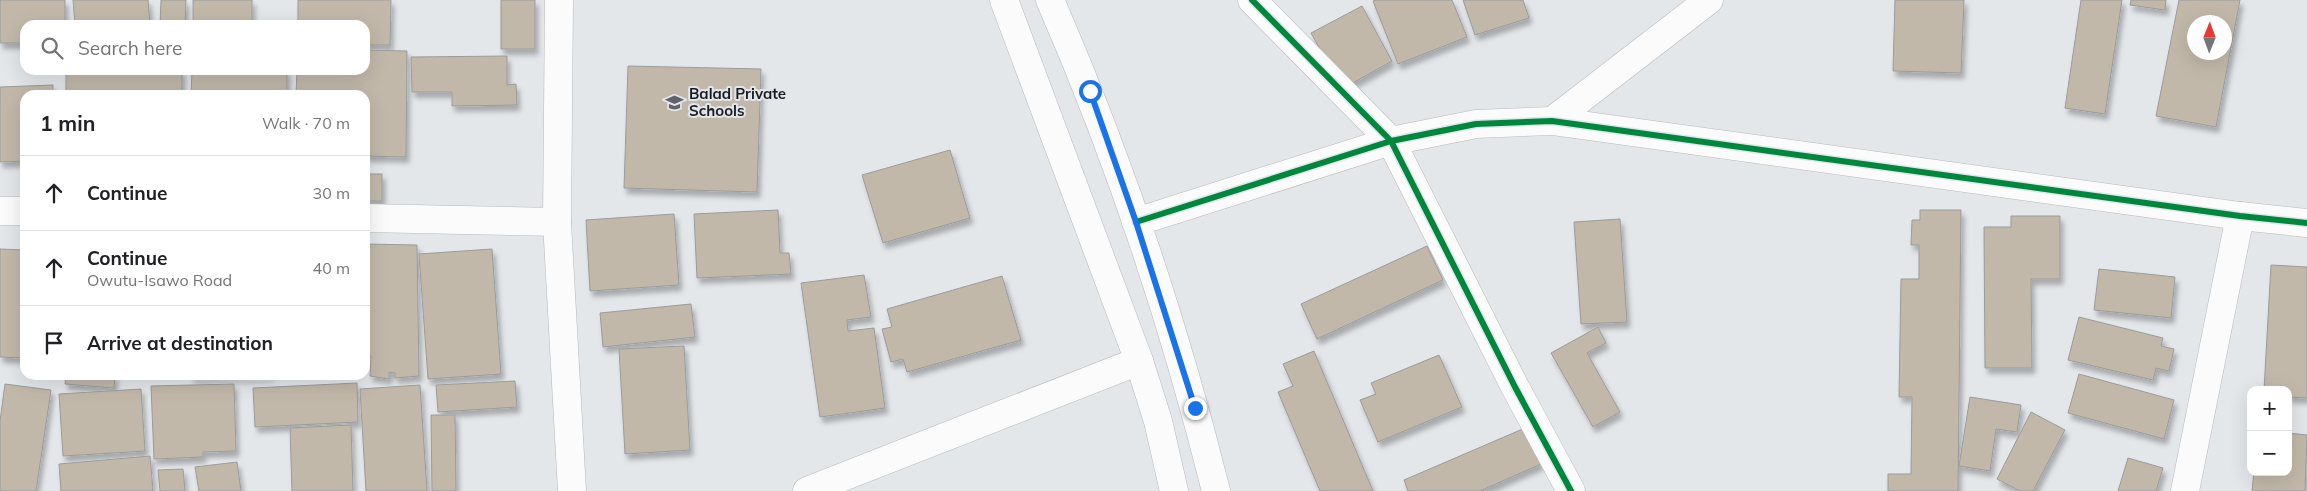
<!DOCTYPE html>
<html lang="en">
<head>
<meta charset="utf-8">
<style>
  :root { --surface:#fff; --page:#f6f6f6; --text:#202124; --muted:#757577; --line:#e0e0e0 }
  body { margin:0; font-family:Mulish,sans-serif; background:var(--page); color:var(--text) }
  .controls { position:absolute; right:15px; bottom:15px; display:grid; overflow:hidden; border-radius:10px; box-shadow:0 5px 20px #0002 }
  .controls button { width:45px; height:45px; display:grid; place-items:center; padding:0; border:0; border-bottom:1px solid var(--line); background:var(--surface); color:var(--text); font:25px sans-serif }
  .compass { position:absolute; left:2187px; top:15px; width:45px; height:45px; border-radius:50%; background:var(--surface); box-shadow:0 5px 20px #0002; rotate:1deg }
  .stop { position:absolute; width:15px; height:15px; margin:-11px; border:4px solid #1a73e8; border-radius:50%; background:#fff }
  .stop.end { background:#1a73e8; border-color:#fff; box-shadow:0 1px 5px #0008 }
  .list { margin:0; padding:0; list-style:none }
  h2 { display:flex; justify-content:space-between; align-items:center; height:65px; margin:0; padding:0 20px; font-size:21px }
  h2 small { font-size:16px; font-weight:400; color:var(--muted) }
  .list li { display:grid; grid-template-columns:32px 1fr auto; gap:15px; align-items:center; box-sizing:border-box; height:75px; padding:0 20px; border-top:1px solid var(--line) }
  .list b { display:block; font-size:19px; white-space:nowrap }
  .list p { margin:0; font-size:16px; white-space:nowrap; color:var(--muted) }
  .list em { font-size:16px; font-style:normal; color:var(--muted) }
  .icon { flex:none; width:28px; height:28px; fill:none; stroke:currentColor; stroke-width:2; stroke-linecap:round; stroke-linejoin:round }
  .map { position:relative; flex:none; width:2307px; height:491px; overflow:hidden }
  .search { position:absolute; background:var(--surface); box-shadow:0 5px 20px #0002; left:20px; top:20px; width:350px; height:55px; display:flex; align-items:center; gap:12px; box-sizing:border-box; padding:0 18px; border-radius:15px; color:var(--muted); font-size:19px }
  .panel { position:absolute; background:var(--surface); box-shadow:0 5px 20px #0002; left:20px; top:90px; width:350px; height:290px; border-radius:15px }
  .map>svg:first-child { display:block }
</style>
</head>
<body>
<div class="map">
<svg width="2307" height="491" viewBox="0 0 2307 491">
  <defs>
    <filter id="shadow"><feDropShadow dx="3" dy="5.5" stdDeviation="2.5" flood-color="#0004"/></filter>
  </defs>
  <rect width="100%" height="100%" fill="#e4e7ea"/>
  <g fill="#c1b8a9" stroke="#9a9b9b" fill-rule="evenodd" filter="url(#shadow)">
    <path d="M 0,0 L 65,0 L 65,25 L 25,25 L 25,43 L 0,43 Z"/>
    <path d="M 73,0 L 148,0 L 150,25 L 75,25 Z"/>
    <path d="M 161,0 L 186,0 L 185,25 L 160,25 Z"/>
    <rect x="193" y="0" width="59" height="25"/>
    <path d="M 298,0 L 391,0 L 390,45 L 365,45 L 365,25 L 298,25 Z"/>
    <rect x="501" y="0" width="34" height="49"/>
    <path d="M 1376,0 L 1452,0 L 1467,37 L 1398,64 L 1373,1 Z"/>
    <path d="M 1463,0 L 1523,0 L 1529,18 L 1475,35 Z"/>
    <path d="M 1895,0 L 1964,0 L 1961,73 L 1893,71 Z"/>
    <path d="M 2081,0 L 2122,0 L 2105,114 L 2065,108 Z"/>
    <path d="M 2131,0 L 2166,0 L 2165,10 L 2130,5 Z"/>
    <path d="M 2179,0 L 2240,0 L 2216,127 L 2156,116 ZM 2194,22 L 2224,22 L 2224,52 L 2194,52 Z"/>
    <path d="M 1362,6 L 1392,61 L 1342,89 L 1311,33 Z"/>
    <path d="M 365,50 L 407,51 L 406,157 L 365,156 L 365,95 L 296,95 L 297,70 L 365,70 Z"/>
    <path d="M 507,56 L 507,85 L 516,84 L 517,105 L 452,106 L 452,92 L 412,92 L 411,57 Z"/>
    <path d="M 628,66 L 761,69 L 757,192 L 624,188 Z"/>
    <rect x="66" y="70" width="116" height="25"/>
    <path d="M 192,70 L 287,70 L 287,95 L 191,95 Z"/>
    <path d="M 53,85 L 53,95 L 25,95 L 25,161 L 0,162 L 0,87 Z"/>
    <path d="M 950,150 L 970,218 L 883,243 L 862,175 Z"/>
    <rect x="365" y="174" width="17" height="27"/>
    <path d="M 778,210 L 780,253 L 789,253 L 791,274 L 697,278 L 694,214 Z"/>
    <path d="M 1920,210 L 1961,210 L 1958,491 L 1888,491 L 1888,474 L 1911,474 L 1912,397 L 1899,397 L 1901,279 L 1919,279 L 1919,245 L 1911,245 L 1912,220 L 1920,220 Z"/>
    <path d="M 674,214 L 679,285 L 590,291 L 586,220 Z"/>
    <path d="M 2011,216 L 2060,216 L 2060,279 L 2031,279 L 2032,368 L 1985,368 L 1984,227 L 2011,227 Z"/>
    <path d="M 1620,219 L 1627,322 L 1581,324 L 1574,222 Z"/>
    <path d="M 365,244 L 417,245 L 419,376 L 395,378 L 395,373 L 389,372 L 389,379 L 370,376 L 371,356 L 365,357 Z"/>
    <path d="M 1427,246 L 1443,280 L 1317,339 L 1301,304 Z"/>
    <path d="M 0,249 L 25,250 L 25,358 L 0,357 Z"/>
    <path d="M 492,249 L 501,374 L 428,379 L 419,254 Z"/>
    <path d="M 2271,265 L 2307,267 L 2307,398 L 2288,397 L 2288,390 L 2264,390 Z"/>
    <path d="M 2099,269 L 2175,277 L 2171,318 L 2094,310 Z"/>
    <path d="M 864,275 L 871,317 L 847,320 L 848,331 L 874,328 L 885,408 L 820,417 L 801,283 Z"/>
    <path d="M 1002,276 L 1021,340 L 907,372 L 903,359 L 891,362 L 882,329 L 892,327 L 887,309 Z"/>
    <path d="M 691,304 L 695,337 L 603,347 L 600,313 Z"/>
    <path d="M 2079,317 L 2163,338 L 2161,346 L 2174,349 L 2169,371 L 2156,368 L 2153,380 L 2068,360 Z"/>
    <path d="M 1598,327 L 1606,343 L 1587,353 L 1620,412 L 1593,427 L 1551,353 Z"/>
    <path d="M 684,346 L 690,450 L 625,454 L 619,349 Z"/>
    <path d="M 1314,351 L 1373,491 L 1320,491 L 1278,392 L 1293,386 L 1283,364 Z"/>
    <path d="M 1439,355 L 1462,407 L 1378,442 L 1360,400 L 1376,394 L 1371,383 Z"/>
    <path d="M 2079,374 L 2174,400 L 2164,439 L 2068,413 Z"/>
    <path d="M 66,375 L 115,375 L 114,388 L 65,384 Z"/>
    <path d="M 191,375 L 271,375 L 271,376 L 191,378 Z"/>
    <path d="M 515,381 L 517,407 L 438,412 L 436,385 Z"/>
    <path d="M 357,383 L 358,422 L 255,427 L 253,388 Z"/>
    <path d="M 5,384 L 51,390 L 36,491 L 0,491 L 0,421 Z"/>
    <path d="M 234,384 L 236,451 L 203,452 L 203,457 L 154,459 L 151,386 Z"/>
    <path d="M 420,385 L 427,491 L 366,491 L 360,389 Z"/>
    <path d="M 141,389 L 145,451 L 63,456 L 59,394 Z"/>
    <path d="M 1970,397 L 2021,405 L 2017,432 L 1996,429 L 1990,471 L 1959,466 Z"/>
    <path d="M 2031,412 L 2065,430 L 2033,491 L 2020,491 L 1997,479 Z"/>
    <path d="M 431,415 L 455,415 L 456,491 L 432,491 Z"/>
    <path d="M 351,425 L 353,491 L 292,491 L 290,428 Z"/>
    <path d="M 1525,428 L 1541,464 L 1480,491 L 1408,491 L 1404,480 Z"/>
    <path d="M 2288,433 L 2307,435 L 2305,491 L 2252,491 L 2254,472 L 2288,472 Z"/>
    <path d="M 150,456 L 153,491 L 61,491 L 59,464 Z"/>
    <path d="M 2128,458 L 2163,468 L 2156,491 L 2118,491 Z"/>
    <path d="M 237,462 L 241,491 L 199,491 L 195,467 Z"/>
    <path d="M 183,469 L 185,491 L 160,491 L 158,470 Z"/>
  </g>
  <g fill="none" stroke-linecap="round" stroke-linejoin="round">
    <defs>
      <g id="minor">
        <path d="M 559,0 L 557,222 L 572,491"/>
        <path d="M 1252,0 L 1391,141 L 1515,387 L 1571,491"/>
        <path d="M 1552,121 L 1709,0"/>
        <path d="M 0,211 L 25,211"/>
        <path d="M 365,218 L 557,222"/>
        <path d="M 1136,222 L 1391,141 L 1476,124 L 1552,121 L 2240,216 L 2307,223"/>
        <path d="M 807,491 L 1139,361"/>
        <path d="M 2185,491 L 2240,216"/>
      </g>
      <g id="tertiary">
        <path d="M 1004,0 L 1139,361 L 1158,421 L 1174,491"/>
        <path d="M 1050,0 C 1119,158 1174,323 1216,491"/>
      </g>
    </defs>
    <use href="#minor" stroke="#b7b9bc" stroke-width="29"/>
    <use href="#tertiary" stroke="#b7b9bc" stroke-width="29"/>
    <use href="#minor" stroke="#fbfbfc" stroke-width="28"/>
    <use href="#tertiary" stroke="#fbfbfc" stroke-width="28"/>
    <defs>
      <g id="cycleway">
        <path d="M 1252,0 L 1391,141 L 1515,387 L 1571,491"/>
        <path d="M 1136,222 L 1391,141 L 1476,124 L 1552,121 L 2240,216 L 2307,223"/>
      </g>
    </defs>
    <use href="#cycleway" stroke="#e2e6ec" stroke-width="9"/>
    <use href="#cycleway" stroke="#00873e" stroke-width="6"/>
  </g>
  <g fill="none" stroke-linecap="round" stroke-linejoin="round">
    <path stroke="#1a73e8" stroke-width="6" d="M 1090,91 L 1136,222 L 1195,408"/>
  </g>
  <defs>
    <symbol id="school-bare" viewBox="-9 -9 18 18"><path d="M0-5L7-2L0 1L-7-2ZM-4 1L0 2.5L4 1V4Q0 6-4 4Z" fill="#616366" stroke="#e2e6ec" stroke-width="2.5" paint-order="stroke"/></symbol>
  </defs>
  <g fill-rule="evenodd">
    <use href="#school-bare" x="662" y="90" width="25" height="25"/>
  </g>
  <g text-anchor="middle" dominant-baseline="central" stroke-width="4" stroke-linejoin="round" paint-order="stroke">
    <g font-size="15" font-weight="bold" fill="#1b1c1f" stroke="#e2e6ec" text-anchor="start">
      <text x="689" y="93">Balad Private<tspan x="689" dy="17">Schools</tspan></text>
    </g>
  </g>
</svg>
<div class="controls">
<button>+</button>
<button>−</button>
</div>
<svg class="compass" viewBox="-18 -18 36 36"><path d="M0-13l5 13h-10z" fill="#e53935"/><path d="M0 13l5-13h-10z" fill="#757577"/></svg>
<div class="stop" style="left:1090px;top:91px"></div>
<div class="stop end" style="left:1195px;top:408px"></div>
<div class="search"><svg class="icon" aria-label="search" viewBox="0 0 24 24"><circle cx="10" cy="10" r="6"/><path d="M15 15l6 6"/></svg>Search here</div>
<section class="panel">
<h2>1 min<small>Walk · 70 m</small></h2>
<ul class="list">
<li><svg class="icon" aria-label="ahead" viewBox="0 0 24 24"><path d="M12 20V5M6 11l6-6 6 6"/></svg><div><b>Continue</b></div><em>30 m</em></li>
<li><svg class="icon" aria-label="ahead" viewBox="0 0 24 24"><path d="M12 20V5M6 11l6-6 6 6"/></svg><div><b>Continue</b><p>Owutu-Isawo Road</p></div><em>40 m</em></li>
<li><svg class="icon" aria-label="arrive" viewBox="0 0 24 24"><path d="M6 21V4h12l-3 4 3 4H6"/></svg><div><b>Arrive at destination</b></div></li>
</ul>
</section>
</div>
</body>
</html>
